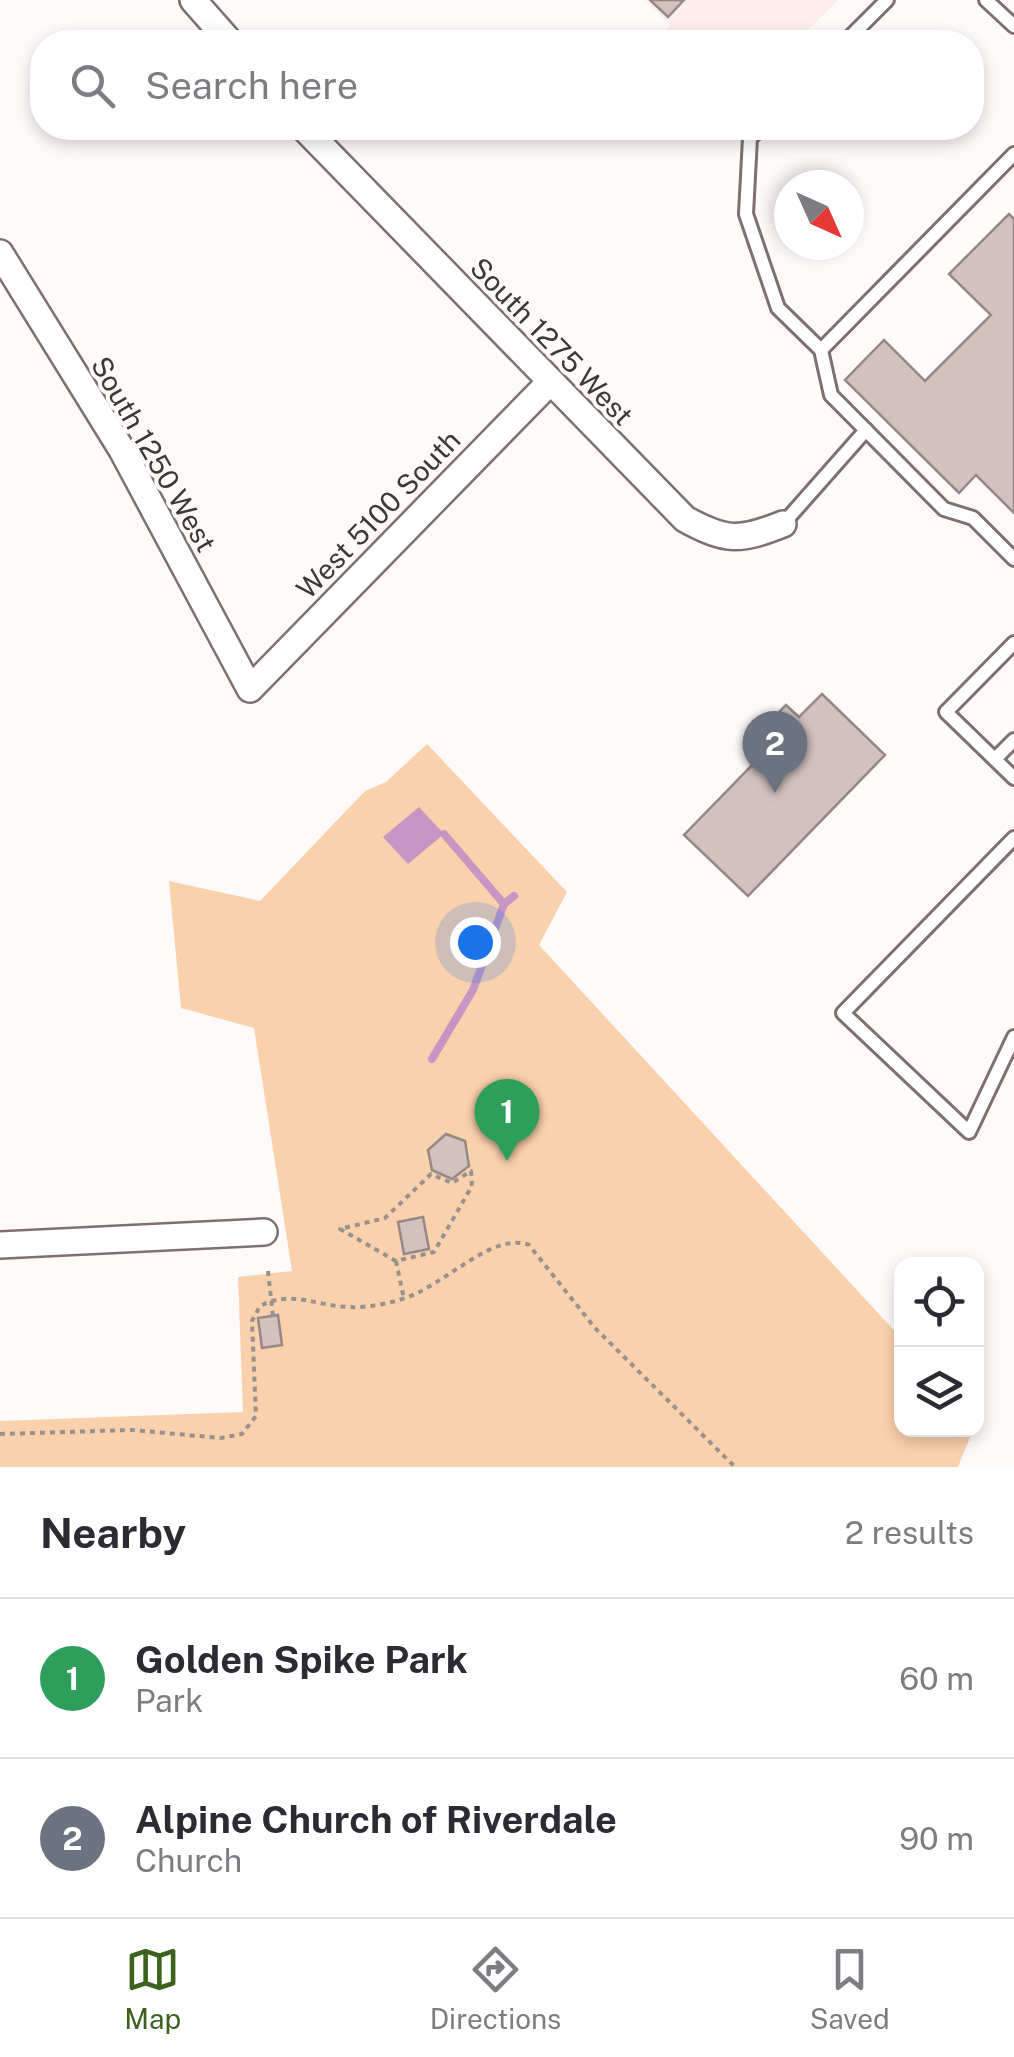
<!DOCTYPE html>
<html lang="en">
<head>
<meta charset="utf-8">
<style>
  :root { --surface:#fff; --page:#f2f2f3; --text:#2b2b33; --muted:#7c7c81; --line:#e1e1e2; --accent:#3b631e }
  body { margin:0; font-family:"Public Sans",sans-serif; background:var(--page); color:var(--text) }
  .controls { position:absolute; right:30px; bottom:30px; display:grid; overflow:hidden; border-radius:20px; box-shadow:0 5px 15px #0003 }
  .controls button { width:90px; height:90px; display:grid; place-items:center; padding:0; border:0; border-bottom:2px solid var(--line); background:var(--surface); color:var(--text); font:50px sans-serif }
  .compass { position:absolute; left:774px; top:170px; width:90px; height:90px; border-radius:50%; background:var(--surface); box-shadow:0 5px 15px #0003; rotate:135deg }
  .you { position:absolute; left:475px; top:942px; width:35px; height:35px; margin:-25px; border:8px solid #fff; border-radius:50%; background:#1a73e8; box-shadow:0 0 0 15px #1a73e833 }
  .badge { display:grid; place-items:center; width:65px; height:65px; border-radius:50%; background:var(--accent); color:#fff; font-size:32px; font-weight:700 }
  .pin { position:absolute; translate:-50% -82px; filter:drop-shadow(0 2px 5px #0008) }
  .pin::after { content:''; position:absolute; top:52px; width:35px; height:30px; background:inherit; clip-path:polygon(0 0,100% 0,50% 100%) }
  .list { margin:0; padding:0; list-style:none }
  h2 { display:flex; justify-content:space-between; align-items:center; height:130px; margin:0; padding:0 40px; font-size:42px }
  h2 small { font-size:32px; font-weight:400; color:var(--muted) }
  .list li { display:grid; grid-template-columns:65px 1fr auto; gap:30px; align-items:center; box-sizing:border-box; height:160px; padding:0 40px; border-top:2px solid var(--line) }
  .list b { display:block; font-size:38px; white-space:nowrap }
  .list p { margin:0; font-size:32px; white-space:nowrap; color:var(--muted) }
  .list em { font-size:32px; font-style:normal; color:var(--muted) }
  .icon { flex:none; width:55px; height:55px; fill:none; stroke:currentColor; stroke-width:2; stroke-linecap:round; stroke-linejoin:round }
  .map { position:relative; flex:none; width:1014px; height:1467px; overflow:hidden }
  .search { position:absolute; background:var(--surface); box-shadow:0 5px 15px #0003; left:30px; right:30px; top:30px; height:110px; display:flex; align-items:center; gap:25px; box-sizing:border-box; padding:0 35px; border-radius:40px; color:var(--muted); font-size:38px }
  .sheet { height:450px; background:var(--surface) }
  nav { display:flex; justify-content:space-around; align-items:center; box-sizing:border-box; height:140px; border-top:2px solid var(--line); background:var(--surface); font-size:28px; color:var(--muted) }
  nav a { display:grid; justify-items:center; gap:5px }
  nav .on { color:var(--accent) }
  .map>svg:first-child { display:block }
</style>
</head>
<body>
<div class="map">
<svg width="1014" height="1467" viewBox="0 0 1014 1467">
  <rect width="100%" height="100%" fill="#fefafa"/>
  <path fill="#fdeeee" d="M 645,0 L 838,0 L 796,42 L 654,42 L 670,25 Z"/>
  <path fill="#fad1ad" d="M 427,744 L 567,892 L 539,945 L 901,1338 L 902,1430 L 973,1430 L 958,1467 L 0,1467 L 0,1421 L 243,1412 L 238,1277 L 292,1271 L 254,1028 L 181,1008 L 169,881 L 260,901 L 365,791 L 386,782 Z"/>
  <path fill="#c696c4" d="M 419,807 L 444,834 L 408,864 L 383,837 Z"/>
  <g fill="none" stroke-linecap="round" stroke-linejoin="round">
    <g stroke="#c696c4" stroke-width="8">
      <path d="M 444,834 L 504,904"/>
      <path d="M 432,1059 L 473,990 L 504,904 L 514,896"/>
    </g>
  </g>
  <g fill="#d1c2be" stroke="#968884" stroke-width="2.5">
    <path d="M 650,0 L 684,0 L 668,17 Z"/>
    <path d="M 1009,214 L 1014,219 L 1014,513 L 976,475 L 959,493 L 845,380 L 884,340 L 925,381 L 991,315 L 949,274 Z"/>
    <path d="M 822,694 L 885,755 L 748,896 L 684,835 L 757,760 L 744,748 L 786,705 L 799,717 Z"/>
    <path d="M 446,1134 L 465,1141 L 469,1166 L 452,1179 L 432,1170 L 428,1150 Z"/>
    <path d="M 423,1217 L 429,1249 L 404,1254 L 398,1222 Z"/>
    <path d="M 278,1315 L 282,1345 L 262,1348 L 258,1318 Z"/>
  </g>
  <g fill="none" stroke-linecap="round" stroke-linejoin="round">
    <defs>
      <g id="service">
        <path d="M 986,0 L 1014,26"/>
        <path d="M 845,42 L 887,0"/>
        <path d="M 761,128 L 750,138 L 746,214 L 778,308 L 821,350 L 831,395 L 944,509 L 973,518 L 1014,559"/>
        <path d="M 821,350 L 1014,154"/>
        <path d="M 783,524 L 866,430"/>
        <path d="M 1014,643 L 946,712 L 1014,778"/>
        <path d="M 995,759 L 1014,740"/>
        <path d="M 1014,838 L 843,1013 L 969,1132 L 1014,1037"/>
      </g>
      <g id="minor">
        <path d="M 193,0 L 230,42"/>
        <path d="M 304,128 L 685,519 C 727,542 740,541 783,524"/>
        <path d="M 0,253 L 122,450 L 250,689 L 550,382"/>
        <path d="M 0,1245 L 264,1232"/>
      </g>
    </defs>
    <use href="#service" stroke="#7e7070" stroke-width="18"/>
    <use href="#minor" stroke="#7e7070" stroke-width="30"/>
    <g stroke="#979292" stroke-width="4" stroke-dasharray="5 5" stroke-linecap="butt">
      <path d="M 471,1171 L 472,1186 L 434,1252 L 396,1261 L 340,1229 L 385,1218 L 431,1174 L 452,1183 Z"/>
      <path d="M 396,1261 L 404,1299"/>
      <path d="M 268,1271 L 273,1316"/>
      <path d="M 0,1434 L 132,1430 L 221,1438 L 242,1434 L 256,1416 L 252,1321 L 260,1306 C 292,1289 318,1307 351,1307 C 367,1308 391,1303 405,1298 C 445,1285 493,1231 529,1245 L 595,1328 L 735,1467"/>
    </g>
    <use href="#service" stroke="#fff" stroke-width="12"/>
    <use href="#minor" stroke="#fff" stroke-width="25"/>
  </g>
  <g text-anchor="middle" dominant-baseline="central" stroke-width="8" stroke-linejoin="round" paint-order="stroke">
    <g font-size="28" fill="#3d3737" stroke="#fefafa">
      <text transform="translate(552 341) rotate(46)">South 1275 West</text>
      <text transform="translate(154 454) rotate(60)">South 1250 West</text>
      <text transform="translate(378 514) rotate(-46)">West 5100 South</text>
    </g>
  </g>
</svg>
<div class="controls">
<button><svg class="icon" aria-label="locate" viewBox="0 0 24 24"><circle cx="12" cy="12" r="6"/><path d="M12 2v4M12 18v4M2 12h4M18 12h4"/></svg></button>
<button><svg class="icon" aria-label="layers" viewBox="0 0 24 24"><path d="M12 4l9 5-9 5-9-5zM3 14l9 5 9-5"/></svg></button>
</div>
<svg class="compass" viewBox="-18 -18 36 36"><path d="M0-13l5 13h-10z" fill="#e53935"/><path d="M0 13l5-13h-10z" fill="#7c7c81"/></svg>
<div class="you"></div>
<div class="pin badge" style="left:507px;top:1161px;background:#2e9e5b">1</div>
<div class="pin badge" style="left:775px;top:793px;background:#6b7280">2</div>
<div class="search"><svg class="icon" aria-label="search" viewBox="0 0 24 24"><circle cx="10" cy="10" r="6"/><path d="M15 15l6 6"/></svg>Search here</div>
</div>
<section class="sheet">
<h2>Nearby<small>2 results</small></h2>
<ul class="list">
<li><span class="badge" style="background:#2e9e5b">1</span><div><b>Golden Spike Park</b><p>Park</p></div><em>60 m</em></li>
<li><span class="badge" style="background:#6b7280">2</span><div><b>Alpine Church of Riverdale</b><p>Church</p></div><em>90 m</em></li>
</ul>
</section>
<nav>
<a class="on"><svg class="icon" aria-label="map" viewBox="0 0 24 24"><path d="M3 6l6-2 6 2 6-2v14l-6 2-6-2-6 2zM9 4v14M15 6v14"/></svg>Map</a>
<a><svg class="icon" aria-label="directions" viewBox="0 0 24 24"><path d="M12 3l9 9-9 9-9-9zM9 14v-3h6M13 9l2 2-2 2"/></svg>Directions</a>
<a><svg class="icon" aria-label="saved" viewBox="0 0 24 24"><path d="M7 4h10v16l-5-4-5 4z"/></svg>Saved</a>
</nav>
</body>
</html>
